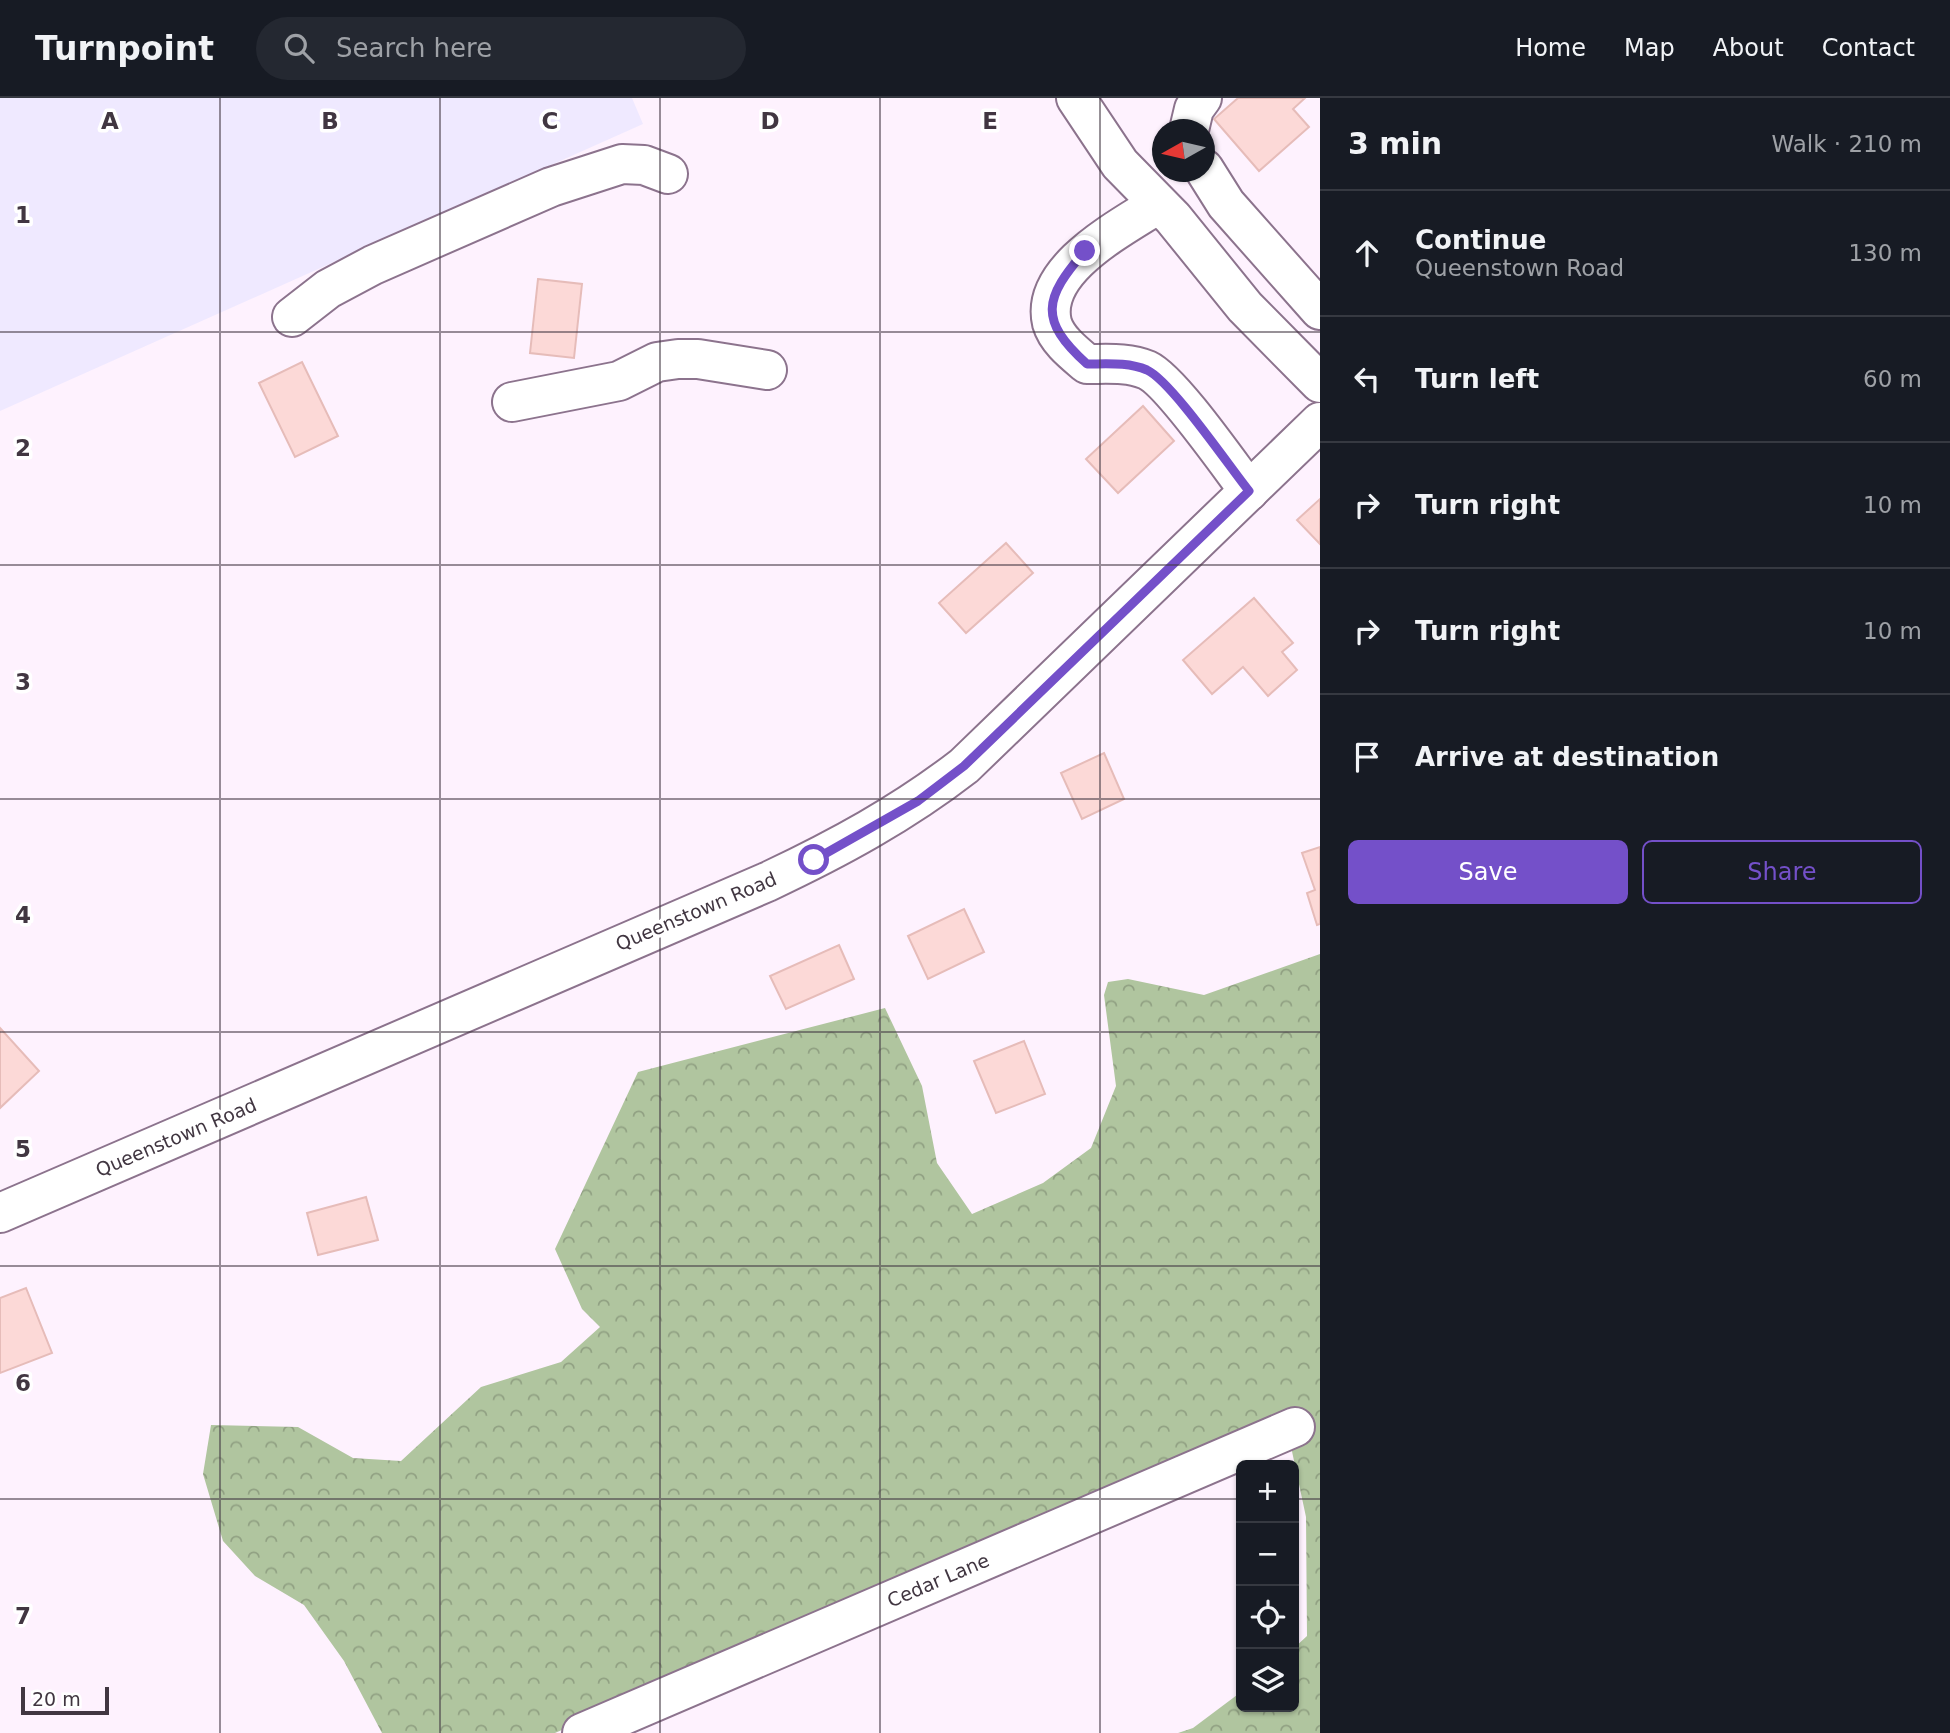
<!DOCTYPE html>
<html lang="en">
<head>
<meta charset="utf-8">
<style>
  :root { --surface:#171b24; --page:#242831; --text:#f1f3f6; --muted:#9ea1a6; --line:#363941; --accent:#7450c9 }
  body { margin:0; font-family:"DejaVu Sans",sans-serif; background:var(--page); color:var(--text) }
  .controls { position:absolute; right:21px; bottom:21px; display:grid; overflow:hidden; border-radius:10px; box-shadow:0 2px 5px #0004 }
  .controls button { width:63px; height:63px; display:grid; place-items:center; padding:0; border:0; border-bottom:2px solid var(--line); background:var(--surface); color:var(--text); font:35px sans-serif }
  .compass { position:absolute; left:1152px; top:21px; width:63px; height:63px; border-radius:50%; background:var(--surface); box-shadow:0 2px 5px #0004; rotate:262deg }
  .scale { position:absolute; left:21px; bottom:18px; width:88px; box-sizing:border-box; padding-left:7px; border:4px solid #413641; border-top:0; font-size:19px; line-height:24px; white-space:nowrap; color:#413641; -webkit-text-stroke:5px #fff; paint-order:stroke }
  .stop { position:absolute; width:21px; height:21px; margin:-16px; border:5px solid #7450c9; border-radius:50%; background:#fff }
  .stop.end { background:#7450c9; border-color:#fff; box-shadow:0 2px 7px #0008 }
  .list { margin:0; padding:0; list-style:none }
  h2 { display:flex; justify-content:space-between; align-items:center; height:91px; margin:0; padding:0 28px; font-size:30px }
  h2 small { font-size:23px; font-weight:400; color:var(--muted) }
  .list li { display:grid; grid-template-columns:46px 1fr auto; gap:21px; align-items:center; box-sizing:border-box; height:126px; padding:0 28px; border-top:2px solid var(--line) }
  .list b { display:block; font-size:26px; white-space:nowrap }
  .list p { margin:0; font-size:23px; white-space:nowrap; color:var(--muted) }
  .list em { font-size:23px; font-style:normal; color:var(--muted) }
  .actions { display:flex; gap:14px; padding:21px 28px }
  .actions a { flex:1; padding:16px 0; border:2px solid var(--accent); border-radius:10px; text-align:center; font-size:24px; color:var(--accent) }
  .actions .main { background:var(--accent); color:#fff }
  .icon { flex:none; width:38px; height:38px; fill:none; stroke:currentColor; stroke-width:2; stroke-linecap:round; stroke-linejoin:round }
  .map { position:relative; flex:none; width:1320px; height:1635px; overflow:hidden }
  header { display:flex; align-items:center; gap:42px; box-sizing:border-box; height:98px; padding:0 35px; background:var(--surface); border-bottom:2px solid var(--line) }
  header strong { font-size:33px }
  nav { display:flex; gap:38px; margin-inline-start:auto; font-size:24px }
  .search { width:490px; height:63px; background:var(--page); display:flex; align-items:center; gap:18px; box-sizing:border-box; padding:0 24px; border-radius:38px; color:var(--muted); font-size:26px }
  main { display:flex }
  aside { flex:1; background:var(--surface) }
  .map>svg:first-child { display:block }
</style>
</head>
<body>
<header>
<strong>Turnpoint</strong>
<div class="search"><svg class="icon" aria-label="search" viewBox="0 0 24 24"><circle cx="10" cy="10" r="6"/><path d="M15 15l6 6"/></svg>Search here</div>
<nav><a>Home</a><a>Map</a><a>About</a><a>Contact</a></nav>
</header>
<main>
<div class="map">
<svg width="1320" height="1635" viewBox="0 0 1320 1635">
  <defs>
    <pattern id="forest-crowns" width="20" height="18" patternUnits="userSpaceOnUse" patternTransform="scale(1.75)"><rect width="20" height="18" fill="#b0c59f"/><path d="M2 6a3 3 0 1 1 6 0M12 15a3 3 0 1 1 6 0" fill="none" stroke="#91a183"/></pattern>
  </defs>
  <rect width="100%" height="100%" fill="#fef2fe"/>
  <path fill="#efe9ff" d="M 0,0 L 632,0 L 643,26 L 0,313 Z"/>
  <path fill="url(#forest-crowns)" d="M 1320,856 L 1320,1635 L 1178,1635 L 1193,1630 L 1241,1594 L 1241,1609 L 1294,1609 L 1294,1550 L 1307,1538 L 1306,1419 L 1290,1344 L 1253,1325 L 555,1635 L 382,1635 L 344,1563 L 304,1507 L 255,1478 L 223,1443 L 203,1376 L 211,1327 L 298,1329 L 353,1360 L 401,1363 L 481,1289 L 561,1264 L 600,1229 L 582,1211 L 555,1151 L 638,974 L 885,910 L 922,988 L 937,1065 L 972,1116 L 1043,1085 L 1091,1050 L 1116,988 L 1104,897 L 1108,884 L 1128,881 L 1204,897 Z"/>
  <g fill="#fcd9d7" stroke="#e6bcb9" stroke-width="2">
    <path d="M 1238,0 L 1305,0 L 1293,11 L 1309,29 L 1259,73 L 1214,21 Z"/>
    <path d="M 538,181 L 582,186 L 574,260 L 530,255 Z"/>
    <path d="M 302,264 L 338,338 L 295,359 L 259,285 Z"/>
    <path d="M 1143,308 L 1174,343 L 1118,395 L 1086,361 Z"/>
    <path d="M 1320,401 L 1320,446 L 1297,422 Z"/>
    <path d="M 1006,445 L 1033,475 L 966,535 L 939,505 Z"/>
    <path d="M 1254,500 L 1293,545 L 1282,554 L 1297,572 L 1268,598 L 1243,569 L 1212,596 L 1183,562 Z"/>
    <path d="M 1104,655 L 1124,701 L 1082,721 L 1061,675 Z"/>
    <path d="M 1320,749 L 1320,826 L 1317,827 L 1307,795 L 1315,792 L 1302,755 Z"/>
    <path d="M 964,811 L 984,854 L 928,881 L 908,838 Z"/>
    <path d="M 839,847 L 854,881 L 786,911 L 770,878 Z"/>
    <path d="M 0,930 L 39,973 L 0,1010 Z"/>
    <path d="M 1024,943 L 1045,996 L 996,1015 L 974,963 Z"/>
    <path d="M 366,1099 L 378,1142 L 318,1157 L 307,1115 Z"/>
    <path d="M 26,1190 L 52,1255 L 0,1275 L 0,1200 Z"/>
  </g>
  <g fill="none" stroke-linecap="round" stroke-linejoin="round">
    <defs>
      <g id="minor">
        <path d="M 1076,0 L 1120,66 L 1173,120 L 1245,209 L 1320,285"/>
        <path d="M 1189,32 L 1194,11 L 1202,0"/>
        <path d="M 1204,71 L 1226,106 L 1320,212"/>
        <path d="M 1158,106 C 1123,129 1039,171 1052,225 C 1057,242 1074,255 1087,266 C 1107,266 1128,264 1147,272 C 1171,283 1230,368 1249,393"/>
        <path d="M 292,219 L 328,191 L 373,167 L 551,89 L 622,66 L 644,67 L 668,76"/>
        <path d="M 512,304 L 619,283 L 657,264 L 678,261 L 698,261 L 767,272"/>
        <path d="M 0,1115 L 767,784 C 837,751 902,716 964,668 L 1320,324"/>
        <path d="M 582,1635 L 1295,1329"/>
      </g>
    </defs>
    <use href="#minor" stroke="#8c738d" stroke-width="42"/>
    <use href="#minor" stroke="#fff" stroke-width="38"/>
  </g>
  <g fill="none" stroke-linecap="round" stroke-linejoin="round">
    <path stroke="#7450c9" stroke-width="9" d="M 814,762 L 918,703 L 964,668 L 1249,393 C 1229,368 1171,283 1147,272 C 1128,264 1107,266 1087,266 C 1038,222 1044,200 1085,153"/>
  </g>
  <path fill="none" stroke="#413641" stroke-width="2" stroke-opacity="0.55" d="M 220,0 L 220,1635M 440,0 L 440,1635M 660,0 L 660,1635M 880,0 L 880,1635M 1100,0 L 1100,1635M 0,234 L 1320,234M 0,467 L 1320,467M 0,701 L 1320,701M 0,934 L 1320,934M 0,1168 L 1320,1168M 0,1401 L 1241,1401M 1294,1401 L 1320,1401"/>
  <g text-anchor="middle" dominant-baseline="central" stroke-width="7" stroke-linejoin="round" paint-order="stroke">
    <g font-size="19" fill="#413641" stroke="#fff">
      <text transform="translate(696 813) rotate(-23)">Queenstown Road</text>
      <text transform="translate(176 1039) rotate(-23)">Queenstown Road</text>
      <text transform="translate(938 1482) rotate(-23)">Cedar Lane</text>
    </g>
  </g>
  <g font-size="23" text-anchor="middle" font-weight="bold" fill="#413641" stroke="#fff" stroke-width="7" stroke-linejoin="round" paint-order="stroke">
    <text x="110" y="31">A</text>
    <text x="330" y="31">B</text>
    <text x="550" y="31">C</text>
    <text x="770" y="31">D</text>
    <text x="990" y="31">E</text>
    <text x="23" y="125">1</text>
    <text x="23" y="358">2</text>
    <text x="23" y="592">3</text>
    <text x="23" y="825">4</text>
    <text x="23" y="1059">5</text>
    <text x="23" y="1293">6</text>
    <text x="23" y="1526">7</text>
  </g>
</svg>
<div class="controls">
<button>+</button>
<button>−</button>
<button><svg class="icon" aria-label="locate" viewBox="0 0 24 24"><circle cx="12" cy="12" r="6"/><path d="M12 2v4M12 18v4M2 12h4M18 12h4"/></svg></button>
<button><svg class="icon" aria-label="layers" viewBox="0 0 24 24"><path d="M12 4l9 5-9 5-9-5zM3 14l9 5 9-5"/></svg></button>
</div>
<svg class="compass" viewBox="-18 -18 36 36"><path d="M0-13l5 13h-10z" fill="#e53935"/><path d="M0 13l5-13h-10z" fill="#9ea1a6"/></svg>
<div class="scale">20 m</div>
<div class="stop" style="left:814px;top:762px"></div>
<div class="stop end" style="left:1085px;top:153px"></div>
</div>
<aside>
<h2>3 min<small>Walk · 210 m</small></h2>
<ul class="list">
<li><svg class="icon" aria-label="ahead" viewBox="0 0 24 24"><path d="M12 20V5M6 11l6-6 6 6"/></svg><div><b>Continue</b><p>Queenstown Road</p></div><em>130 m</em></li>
<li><svg class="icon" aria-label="left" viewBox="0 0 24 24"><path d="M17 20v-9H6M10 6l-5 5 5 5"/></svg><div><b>Turn left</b></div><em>60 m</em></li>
<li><svg class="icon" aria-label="right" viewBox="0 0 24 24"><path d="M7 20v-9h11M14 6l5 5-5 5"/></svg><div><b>Turn right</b></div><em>10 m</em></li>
<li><svg class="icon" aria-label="right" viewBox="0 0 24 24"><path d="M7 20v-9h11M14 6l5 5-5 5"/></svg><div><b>Turn right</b></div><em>10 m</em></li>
<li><svg class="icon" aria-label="arrive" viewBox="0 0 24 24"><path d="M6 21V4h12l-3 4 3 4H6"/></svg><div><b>Arrive at destination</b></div></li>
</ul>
<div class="actions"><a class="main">Save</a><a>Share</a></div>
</aside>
</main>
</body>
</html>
